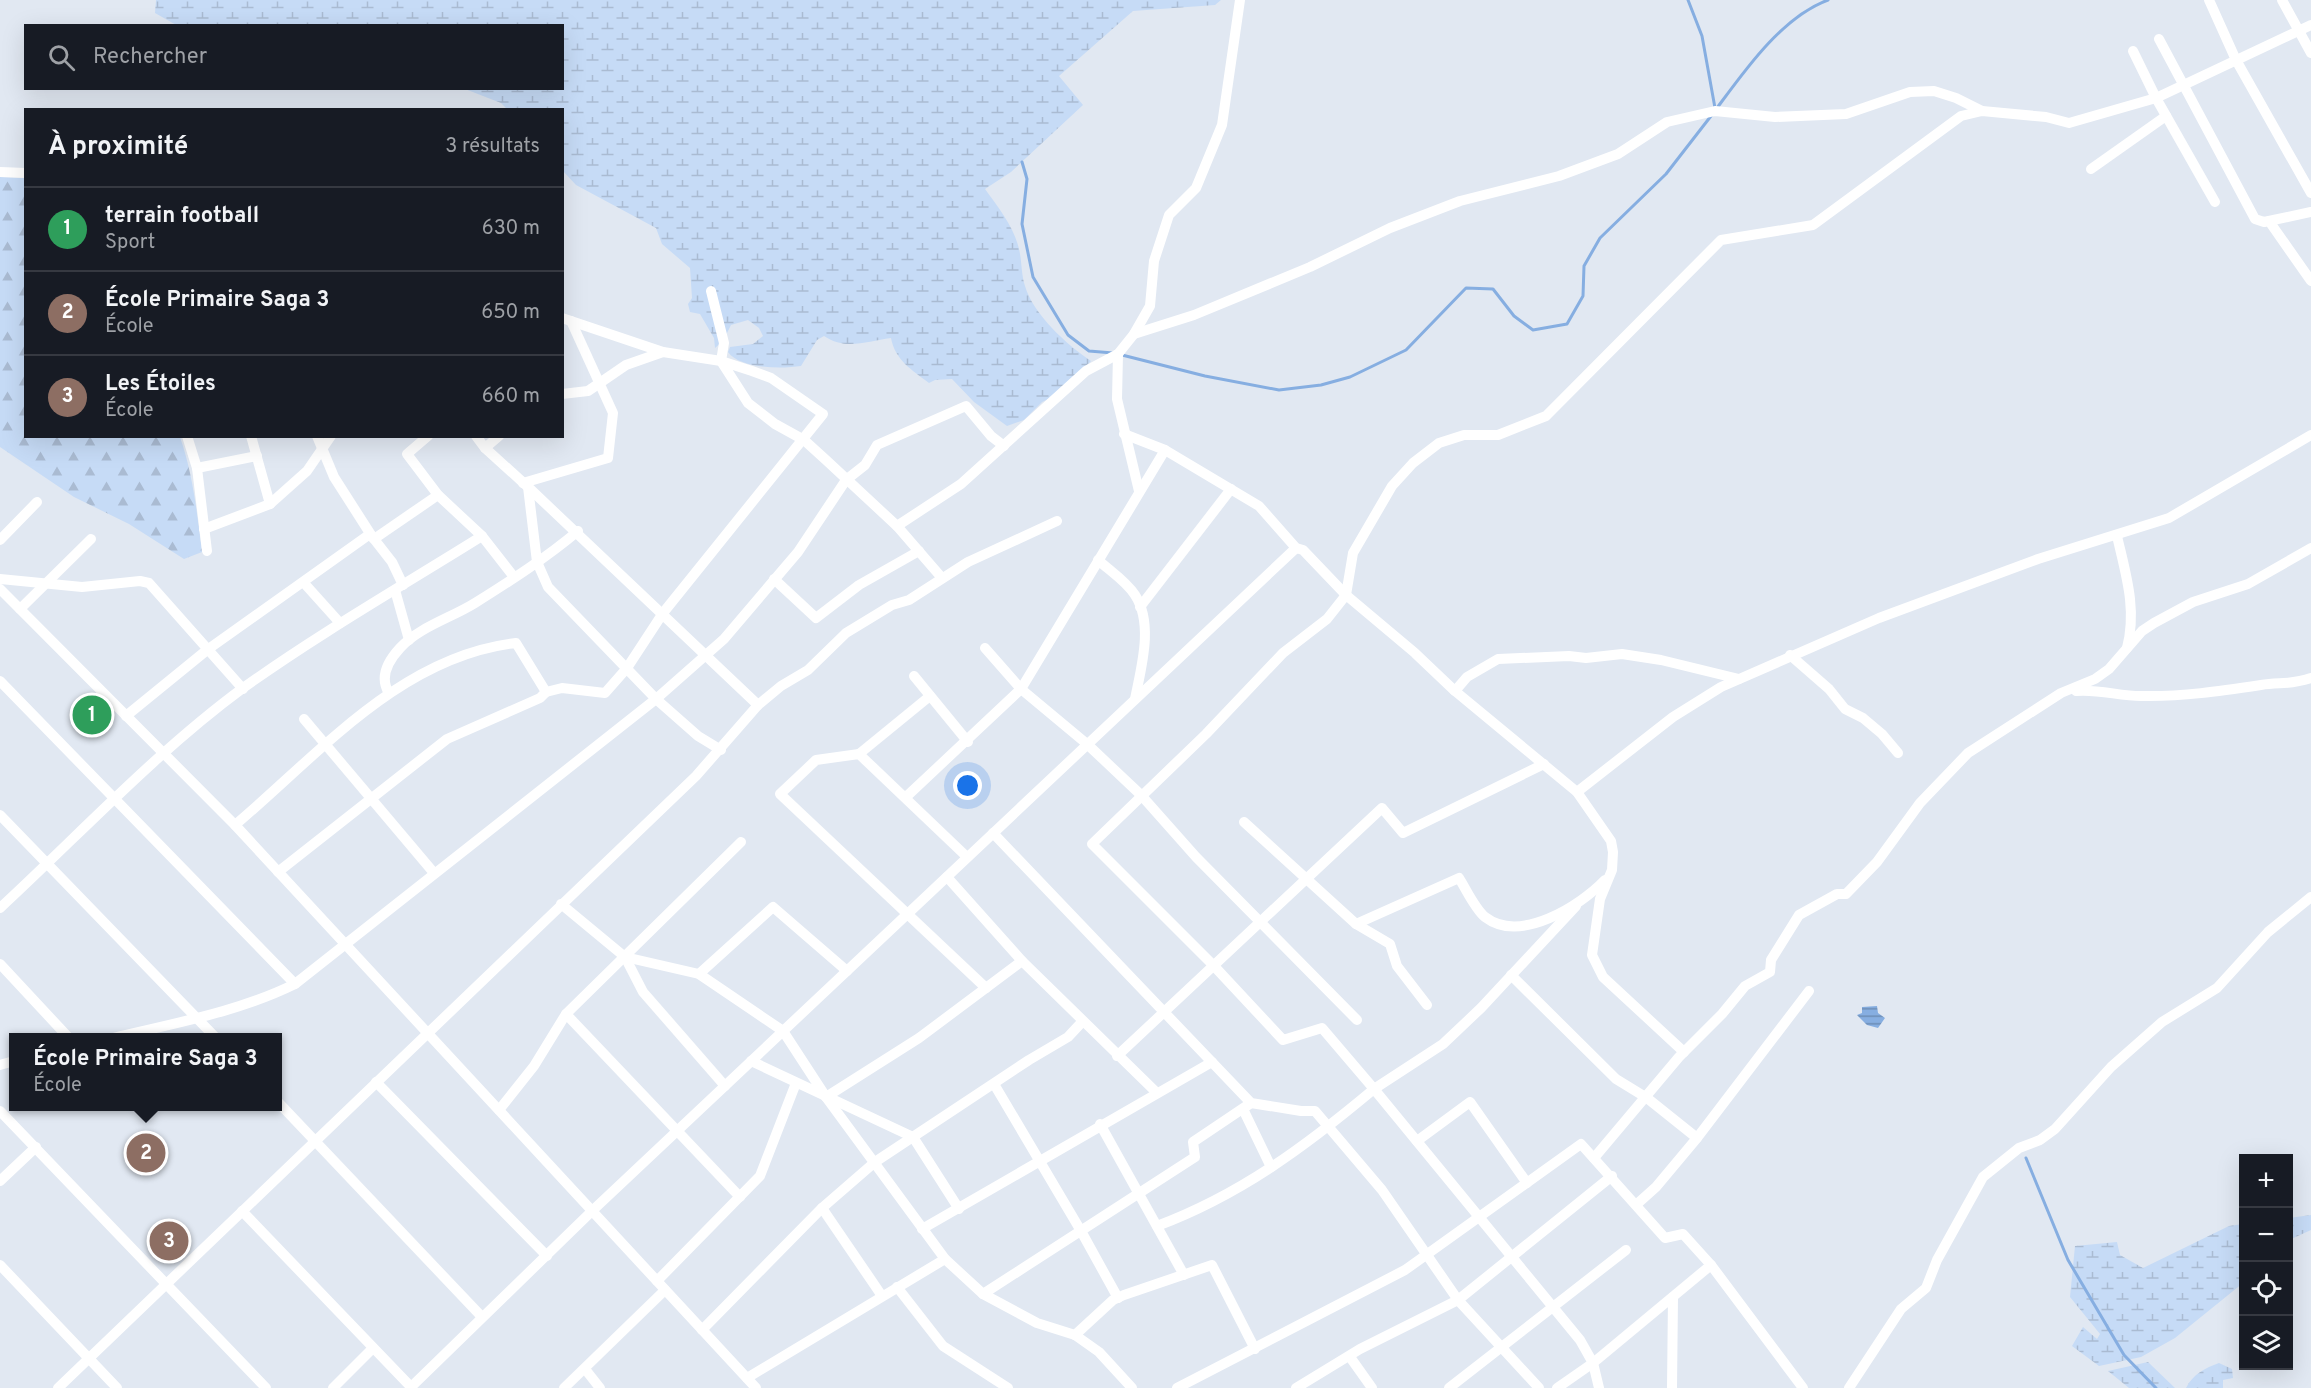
<!DOCTYPE html>
<html lang="fr">
<head>
<meta charset="utf-8">
<style>
  :root { --surface:#171b24; --page:#20242c; --text:#f1f3f6; --muted:#9ea1a6; --line:#363941; --accent:#b9ad9b }
  body { margin:0; font-family:Overpass,sans-serif; background:var(--page); color:var(--text) }
  .controls { position:absolute; right:18px; bottom:18px; display:grid; overflow:hidden; border-radius:0px; box-shadow:0 6px 24px #0002 }
  .controls button { width:54px; height:54px; display:grid; place-items:center; padding:0; border:0; border-bottom:2px solid var(--line); background:var(--surface); color:var(--text); font:30px sans-serif }
  .you { position:absolute; left:968px; top:786px; width:21px; height:21px; margin:-15px; border:4px solid #fff; border-radius:50%; background:#1a73e8; box-shadow:0 0 0 9px #1a73e833 }
  .badge { display:grid; place-items:center; width:39px; height:39px; border-radius:50%; background:var(--accent); color:#fff; font-size:20px; font-weight:700 }
  .pin { position:absolute; translate:-50% -50%; border:3px solid #fff; box-shadow:0 2px 6px #0006 }
  .popup { position:absolute; left:9px; top:1033px; width:273px; height:78px; box-sizing:border-box; display:grid; place-content:center; border-radius:0px; background:var(--surface); filter:drop-shadow(0 2px 4px #0005); font-size:20px; white-space:nowrap; color:var(--muted) }
  .popup b { font-size:22px; color:var(--text) }
  .popup::after { content:''; position:absolute; left:50%; top:100%; margin-left:-12px; border:12px solid transparent; border-top-color:var(--surface) }
  .list { margin:0; padding:0; list-style:none }
  h2 { display:flex; justify-content:space-between; align-items:center; height:78px; margin:0; padding:0 24px; font-size:26px }
  h2 small { font-size:20px; font-weight:400; color:var(--muted) }
  .list li { display:grid; grid-template-columns:39px 1fr auto; gap:18px; align-items:center; box-sizing:border-box; height:84px; padding:0 24px; border-top:2px solid var(--line) }
  .list b { display:block; font-size:22px; white-space:nowrap }
  .list p { margin:0; font-size:20px; white-space:nowrap; color:var(--muted) }
  .list em { font-size:20px; font-style:normal; color:var(--muted) }
  .icon { flex:none; width:33px; height:33px; fill:none; stroke:currentColor; stroke-width:2; stroke-linecap:round; stroke-linejoin:round }
  .map { position:relative; flex:none; width:2311px; height:1388px; overflow:hidden }
  .search { position:absolute; background:var(--surface); box-shadow:0 6px 24px #0002; left:24px; top:24px; width:540px; height:66px; display:flex; align-items:center; gap:15px; box-sizing:border-box; padding:0 21px; border-radius:0px; color:var(--muted); font-size:22px }
  .panel { position:absolute; background:var(--surface); box-shadow:0 6px 24px #0002; left:24px; top:108px; width:540px; height:330px; border-radius:0px }
  .map>svg:first-child { display:block }
</style>
</head>
<body>
<div class="map">
<svg width="2311" height="1388" viewBox="0 0 2311 1388">
  <defs>
    <pattern id="forest-firs" width="22" height="20" patternUnits="userSpaceOnUse" patternTransform="scale(1.5)"><rect width="22" height="20" fill="#c6dbf6"/><path d="M5 1l3.5 6h-7zM16 11l3.5 6h-7z" fill="#aabbd2"/></pattern>
    <pattern id="wetland-marsh" width="20" height="14" patternUnits="userSpaceOnUse" patternTransform="scale(1.5)"><rect width="20" height="14" fill="#c6dbf6"/><path d="M1 5h8M5 5V1M11 12h8M15 12V8" fill="none" stroke="#aabbd2"/></pattern>
    <pattern id="water-rules" width="6" height="5" patternUnits="userSpaceOnUse" patternTransform="scale(1.5)"><rect width="6" height="5" fill="#86aee1"/><path d="M0 2.5h6" fill="none" stroke="#6d8db6"/></pattern>
  </defs>
  <rect width="100%" height="100%" fill="#e1e8f2"/>
  <path fill="url(#forest-firs)" d="M 0,177 L 25,178 L 26,436 L 180,437 C 193,474 197,513 202,552 L 184,559 L 129,524 L 74,497 L 0,447 Z"/>
  <g fill="url(#wetland-marsh)">
    <path d="M 156,0 L 1221,0 L 1215,5 L 1133,11 L 1059,76 L 1083,105 L 1011,172 L 985,189 C 998,207 1014,227 1019,249 C 1022,261 1021,274 1025,286 C 1033,314 1067,345 1091,361 L 1057,395 L 1042,402 L 1024,420 L 1007,426 L 974,402 L 952,379 L 935,380 L 929,383 C 912,370 895,360 891,338 C 867,341 846,351 824,336 L 817,340 L 801,366 C 782,369 740,369 728,352 L 730,347 L 753,344 L 763,336 L 759,328 L 748,320 L 731,325 L 723,341 L 715,348 L 714,338 L 700,314 L 690,312 L 688,304 L 692,298 L 690,268 L 662,244 L 656,228 L 576,185 L 563,171 L 562,110 L 507,109 L 501,103 L 465,89 L 562,88 L 562,26 L 178,26 L 155,13 Z"/>
    <path d="M 2311,1215 L 2311,1230 L 2289,1240 L 2289,1218 Z"/>
    <path d="M 2243,1224 L 2243,1283 L 2175,1338 L 2141,1357 L 2099,1366 L 2072,1346 L 2083,1327 L 2097,1339 L 2100,1334 L 2070,1297 L 2075,1246 L 2117,1242 L 2120,1255 L 2143,1268 L 2229,1226 Z"/>
    <path d="M 2148,1362 L 2175,1388 L 2129,1388 L 2108,1371 Z"/>
    <path d="M 2219,1363 L 2232,1369 L 2233,1378 L 2223,1380 L 2223,1388 L 2186,1388 C 2193,1374 2205,1368 2219,1363 Z"/>
  </g>
  <path fill="url(#water-rules)" d="M 1877,1006 L 1878,1013 L 1885,1018 L 1878,1028 L 1867,1025 L 1857,1015 L 1862,1013 L 1862,1007 Z"/>
  <g fill="none" stroke-linecap="round" stroke-linejoin="round">
    <g stroke="#86aee1" stroke-width="3">
      <path d="M 1688,0 L 1702,36 L 1715,108"/>
      <path d="M 1717,108 C 1745,70 1782,17 1828,0"/>
      <path d="M 1022,162 L 1027,179 L 1022,224 L 1033,277 L 1068,335 L 1089,351 L 1113,353"/>
      <path d="M 1122,355 L 1205,376 L 1279,390 L 1321,385 L 1350,377 L 1406,350 L 1466,288 L 1493,289 L 1514,316 L 1533,330 L 1567,324 L 1583,296 L 1584,266 L 1600,238 L 1666,174 L 1711,116"/>
      <path d="M 2026,1158 L 2068,1260 L 2124,1355 L 2156,1388"/>
    </g>
    <g stroke="#fff" stroke-width="10">
      <path d="M 2209,0 L 2236,60 L 2311,193"/>
      <path d="M 2282,0 L 2311,53"/>
      <path d="M 2159,39 L 2255,219 L 2264,222 L 2311,212"/>
      <path d="M 2133,51 L 2156,98 L 2215,202"/>
      <path d="M 2091,169 L 2166,116"/>
      <path d="M 0,172 L 26,173"/>
      <path d="M 2269,221 L 2311,281"/>
      <path d="M 711,291 L 724,343 L 721,361 L 748,403 L 775,424 L 804,440 L 826,460 L 897,526 L 942,578"/>
      <path d="M 1134,334 L 1194,315 L 1310,267 L 1390,228 L 1460,201 L 1559,176 L 1618,154 L 1667,122 L 1715,111 L 1775,117 L 1846,114 L 1910,92 L 1934,91 L 1956,98 L 1982,111"/>
      <path d="M 1118,354 L 1117,399 L 1139,491"/>
      <path d="M 562,394 L 588,391 L 626,365 L 663,352"/>
      <path d="M 1124,434 L 1165,450 L 1259,506 L 1296,548 L 1303,550 L 1346,595"/>
      <path d="M 187,436 L 197,468 L 207,551"/>
      <path d="M 317,436 L 334,477 L 373,538"/>
      <path d="M 428,436 L 407,454 L 438,495 L 482,536 L 514,577"/>
      <path d="M 476,436 L 485,448 L 528,487 L 537,562 L 548,587 L 656,699 L 698,736 L 721,750"/>
      <path d="M 485,448 L 499,436"/>
      <path d="M 197,468 L 257,456"/>
      <path d="M 523,483 L 608,458 L 613,413 L 571,321"/>
      <path d="M 528,487 L 758,705"/>
      <path d="M 270,504 L 307,471 L 331,436"/>
      <path d="M 897,526 L 961,484 L 1086,371 L 1118,354 L 1134,334 L 1150,306 L 1154,261 L 1169,215 L 1196,188 L 1222,125 L 1240,0"/>
      <path d="M 204,529 L 270,504 L 251,436"/>
      <path d="M 2117,536 C 2126,575 2137,609 2127,648"/>
      <path d="M 0,540 L 37,502"/>
      <path d="M 1098,560 C 1110,571 1126,581 1135,595 C 1154,624 1141,668 1135,699"/>
      <path d="M 0,579 L 82,587 L 140,581 L 149,583 L 243,689"/>
      <path d="M 774,579 L 816,618 L 859,585 L 919,551"/>
      <path d="M 304,583 L 340,623"/>
      <path d="M 403,585 L 392,562 L 374,539 L 438,495"/>
      <path d="M 0,589 L 235,825 L 756,1388"/>
      <path d="M 395,590 L 409,640"/>
      <path d="M 1346,595 L 1353,553 L 1392,486 L 1413,463 L 1439,443 L 1464,435 L 1498,435 L 1546,416 L 1721,240 L 1813,225 L 1961,116 L 1982,111 L 2046,117 L 2069,123 L 2156,98 L 2311,25"/>
      <path d="M 1140,607 L 1231,489"/>
      <path d="M 20,609 L 91,539"/>
      <path d="M 985,648 L 1021,689 L 1087,744 L 1141,795 L 1196,857 L 1357,1020"/>
      <path d="M 1790,655 L 1829,689 L 1845,709 L 1863,718 L 1882,734 L 1898,753"/>
      <path d="M 914,676 L 968,742"/>
      <path d="M 0,681 L 295,984"/>
      <path d="M 1455,691 L 1467,677 L 1498,659 L 1569,656 L 1586,658 L 1622,654 L 1661,660 L 1739,679"/>
      <path d="M 2076,691 C 2099,689 2119,696 2141,696 C 2181,697 2221,691 2261,685 C 2279,682 2292,685 2311,678"/>
      <path d="M 546,692 L 562,688 L 605,693 L 627,668 L 663,613 L 823,414 L 771,378 L 752,371 L 721,361 L 663,352 L 562,318"/>
      <path d="M 389,693 C 379,677 388,661 400,648 C 419,627 451,618 475,603 C 510,581 546,558 578,531"/>
      <path d="M 126,716 L 207,650 L 370,534"/>
      <path d="M 304,719 L 434,873"/>
      <path d="M 859,754 L 930,696"/>
      <path d="M 1577,792 L 1673,717 L 1721,687 L 1879,618 L 2038,559 L 2169,518 L 2311,435"/>
      <path d="M 906,797 L 1021,689 L 1165,450"/>
      <path d="M 0,815 L 216,1038"/>
      <path d="M 1244,822 L 1356,924 L 1390,944 L 1397,966 L 1427,1005"/>
      <path d="M 235,825 C 319,754 401,656 516,643 L 546,692 L 540,698 L 447,739 L 278,872"/>
      <path d="M 993,833 L 1251,1103 L 1301,1111 L 1315,1111 L 1382,1190 L 1458,1300 L 1539,1388"/>
      <path d="M 967,857 L 859,754 L 816,760 L 780,794 L 986,988"/>
      <path d="M 947,877 L 1022,961 L 1157,1093"/>
      <path d="M 561,904 L 625,957 L 699,974 L 783,1031 L 826,1097 L 945,1259 L 983,1294 L 1037,1323 L 1075,1335 L 1099,1352 L 1132,1388"/>
      <path d="M 1576,906 L 1481,1008 L 1443,1044 L 1374,1089 L 1322,1028 L 1283,1040 L 1214,966 L 1092,844 L 1206,734 L 1283,653 L 1327,619 L 1346,595 L 1415,653 L 1455,691 L 1577,792 L 1611,841 L 1613,852 L 1612,870 L 1600,899 L 1592,955 L 1603,977 L 1684,1052"/>
      <path d="M 0,908 C 80,834 155,753 243,688 C 320,633 402,586 482,536"/>
      <path d="M 1356,924 L 1459,878 C 1466,889 1475,909 1485,917 C 1520,944 1580,906 1605,880"/>
      <path d="M 625,957 L 643,992 L 725,1086"/>
      <path d="M 0,964 L 69,1038"/>
      <path d="M 699,974 L 773,907 L 847,971"/>
      <path d="M 1511,975 L 1616,1079 L 1647,1098 L 1697,1138"/>
      <path d="M 566,1014 L 740,1197"/>
      <path d="M 113,1038 C 175,1023 238,1012 295,984 L 656,699 L 724,639 L 798,552 L 846,480 L 865,465 L 877,445 L 966,406 L 991,436 L 1004,446"/>
      <path d="M 1117,1056 L 1382,808 L 1403,833 L 1544,764"/>
      <path d="M 751,1061 L 913,1137 L 959,1209"/>
      <path d="M 0,1065 L 14,1061"/>
      <path d="M 376,1082 L 547,1256"/>
      <path d="M 994,1084 L 1081,1231 L 1118,1298"/>
      <path d="M 826,1097 L 919,1038 L 1022,961"/>
      <path d="M 278,1102 L 482,1317"/>
      <path d="M 1243,1109 L 1271,1167"/>
      <path d="M 499,1110 L 534,1066 L 566,1014 L 741,842"/>
      <path d="M 0,1111 L 266,1388"/>
      <path d="M 1100,1124 L 1184,1275"/>
      <path d="M 1417,1141 L 1470,1102 L 1527,1183"/>
      <path d="M 1594,1158 L 1679,1057 L 1722,1014 L 1745,986 L 1770,972 L 1771,960 L 1799,915 L 1837,894 L 1846,894 L 1877,862 L 1920,803 L 1968,753 L 2061,693 L 2095,679 L 2109,669 L 2142,631 L 2154,623 L 2193,602 L 2248,584 L 2311,548"/>
      <path d="M 0,1181 L 36,1147"/>
      <path d="M 1637,1204 L 1656,1187 L 1697,1138 L 1809,991"/>
      <path d="M 822,1208 L 882,1296"/>
      <path d="M 242,1211 L 412,1388"/>
      <path d="M 1157,1226 C 1240,1195 1306,1146 1374,1089 L 1580,1340 L 1593,1363 L 1599,1388"/>
      <path d="M 922,1229 L 1212,1062"/>
      <path d="M 0,1265 L 117,1388"/>
      <path d="M 657,1281 L 760,1176 L 796,1083"/>
      <path d="M 897,1287 L 943,1346 L 1008,1388"/>
      <path d="M 983,1294 L 1195,1157 L 1193,1142 L 1251,1103"/>
      <path d="M 702,1330 L 822,1208 L 875,1162 L 1029,1060 L 1068,1037 L 1082,1022"/>
      <path d="M 1075,1335 L 1113,1300 L 1124,1295 L 1212,1265 L 1255,1349"/>
      <path d="M 1350,1357 L 1372,1388"/>
      <path d="M 585,1369 L 600,1388"/>
      <path d="M 747,1378 L 945,1259"/>
      <path d="M 58,1388 L 696,776 L 758,705 L 781,686 L 808,670 L 846,633 L 892,605 L 909,600 L 968,562 L 1057,521"/>
      <path d="M 333,1388 L 373,1348"/>
      <path d="M 410,1388 L 592,1211 L 1296,548"/>
      <path d="M 564,1388 L 665,1290"/>
      <path d="M 1177,1388 L 1405,1270 L 1581,1144 L 1665,1238 L 1683,1234 L 1711,1265 L 1803,1388"/>
      <path d="M 1296,1388 L 1360,1349 L 1458,1300 L 1612,1176"/>
      <path d="M 1449,1388 L 1626,1250"/>
      <path d="M 1557,1388 L 1593,1363 L 1711,1265"/>
      <path d="M 1672,1388 L 1673,1297"/>
      <path d="M 1849,1388 L 1901,1309 L 1926,1288 L 1937,1260 L 1983,1177 L 2019,1148 L 2040,1140 L 2055,1129 L 2111,1067 L 2162,1022 L 2217,988 L 2268,932 L 2311,897"/>
    </g>
  </g>
</svg>
<div class="controls">
<button>+</button>
<button>−</button>
<button><svg class="icon" aria-label="locate" viewBox="0 0 24 24"><circle cx="12" cy="12" r="6"/><path d="M12 2v4M12 18v4M2 12h4M18 12h4"/></svg></button>
<button><svg class="icon" aria-label="layers" viewBox="0 0 24 24"><path d="M12 4l9 5-9 5-9-5zM3 14l9 5 9-5"/></svg></button>
</div>
<div class="you"></div>
<div class="pin badge" style="left:92px;top:715px;background:#2e9e5b">1</div>
<div class="pin badge" style="left:146px;top:1153px;background:#8d6e63">2</div>
<div class="popup"><b>École Primaire Saga 3</b>École</div>
<div class="pin badge" style="left:169px;top:1241px;background:#8d6e63">3</div>
<div class="search"><svg class="icon" aria-label="search" viewBox="0 0 24 24"><circle cx="10" cy="10" r="6"/><path d="M15 15l6 6"/></svg>Rechercher</div>
<section class="panel">
<h2>À proximité<small>3 résultats</small></h2>
<ul class="list">
<li><span class="badge" style="background:#2e9e5b">1</span><div><b>terrain football</b><p>Sport</p></div><em>630 m</em></li>
<li><span class="badge" style="background:#8d6e63">2</span><div><b>École Primaire Saga 3</b><p>École</p></div><em>650 m</em></li>
<li><span class="badge" style="background:#8d6e63">3</span><div><b>Les Étoiles</b><p>École</p></div><em>660 m</em></li>
</ul>
</section>
</div>
</body>
</html>
